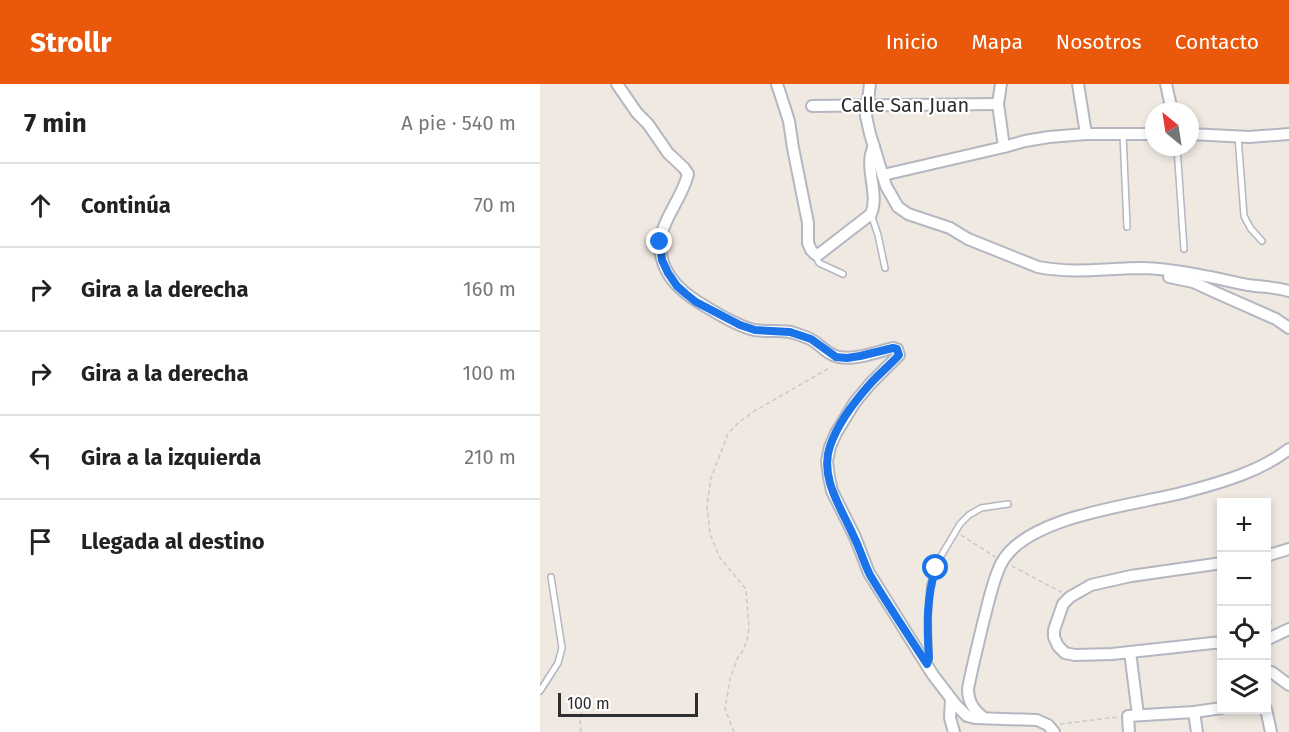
<!DOCTYPE html>
<html lang="es">
<head>
<meta charset="utf-8">
<style>
  :root { --surface:#fff; --page:#f6f6f6; --text:#222; --muted:#767676; --line:#e0e0e0; --accent:#ea580c }
  body { margin:0; font-family:"Fira Sans",sans-serif; background:var(--page); color:var(--text) }
  .controls { position:absolute; right:18px; bottom:18px; display:grid; overflow:hidden; border-radius:0px; box-shadow:0 3px 9px #0003 }
  .controls button { width:54px; height:54px; display:grid; place-items:center; padding:0; border:0; border-bottom:2px solid var(--line); background:var(--surface); color:var(--text); font:30px sans-serif }
  .compass { position:absolute; left:605px; top:18px; width:54px; height:54px; border-radius:50%; background:var(--surface); box-shadow:0 3px 9px #0003; rotate:330deg }
  .scale { position:absolute; left:18px; bottom:15px; width:140px; box-sizing:border-box; padding-left:6px; border:3px solid #2e2e2e; border-top:0; font-size:16px; line-height:21px; white-space:nowrap; color:#2e2e2e; -webkit-text-stroke:4px #fff; paint-order:stroke }
  .stop { position:absolute; width:18px; height:18px; margin:-14px; border:4px solid #1a73e8; border-radius:50%; background:#fff }
  .stop.end { background:#1a73e8; border-color:#fff; box-shadow:0 2px 6px #0008 }
  .list { margin:0; padding:0; list-style:none }
  h2 { display:flex; justify-content:space-between; align-items:center; height:78px; margin:0; padding:0 24px; font-size:26px }
  h2 small { font-size:20px; font-weight:400; color:var(--muted) }
  .list li { display:grid; grid-template-columns:39px 1fr auto; gap:18px; align-items:center; box-sizing:border-box; height:84px; padding:0 24px; border-top:2px solid var(--line) }
  .list b { display:block; font-size:22px; white-space:nowrap }
  .list em { font-size:20px; font-style:normal; color:var(--muted) }
  .icon { flex:none; width:33px; height:33px; fill:none; stroke:currentColor; stroke-width:2; stroke-linecap:round; stroke-linejoin:round }
  .map { position:relative; flex:none; width:749px; height:648px; overflow:hidden }
  header { display:flex; align-items:center; gap:36px; box-sizing:border-box; height:84px; padding:0 30px; background:var(--accent); color:#fff }
  header strong { font-size:28px }
  nav { display:flex; gap:33px; margin-inline-start:auto; font-size:21px }
  main { display:flex }
  aside { flex:1; background:var(--surface) }
  .map>svg:first-child { display:block }
</style>
</head>
<body>
<header>
<strong>Strollr</strong>
<nav><a>Inicio</a><a>Mapa</a><a>Nosotros</a><a>Contacto</a></nav>
</header>
<main>
<aside>
<h2>7 min<small>A pie · 540 m</small></h2>
<ul class="list">
<li><svg class="icon" aria-label="ahead" viewBox="0 0 24 24"><path d="M12 20V5M6 11l6-6 6 6"/></svg><div><b>Continúa</b></div><em>70 m</em></li>
<li><svg class="icon" aria-label="right" viewBox="0 0 24 24"><path d="M7 20v-9h11M14 6l5 5-5 5"/></svg><div><b>Gira a la derecha</b></div><em>160 m</em></li>
<li><svg class="icon" aria-label="right" viewBox="0 0 24 24"><path d="M7 20v-9h11M14 6l5 5-5 5"/></svg><div><b>Gira a la derecha</b></div><em>100 m</em></li>
<li><svg class="icon" aria-label="left" viewBox="0 0 24 24"><path d="M17 20v-9H6M10 6l-5 5 5 5"/></svg><div><b>Gira a la izquierda</b></div><em>210 m</em></li>
<li><svg class="icon" aria-label="arrive" viewBox="0 0 24 24"><path d="M6 21V4h12l-3 4 3 4H6"/></svg><div><b>Llegada al destino</b></div></li>
</ul>
</aside>
<div class="map">
<svg width="749" height="648" viewBox="0 0 749 648">
  <rect width="100%" height="100%" fill="#efe9e1"/>
  <g fill="none" stroke-linecap="round" stroke-linejoin="round">
    <defs>
      <g id="service">
        <path d="M 583,50 L 587,143"/>
        <path d="M 698,52 L 704,132 L 711,145 L 722,157"/>
        <path d="M 637,63 L 644,165"/>
        <path d="M 331,130 L 338,151 L 345,184"/>
        <path d="M 275,171 L 279,179 L 303,190"/>
        <path d="M 387,579 L 389,574 L 388,535 L 390,501 L 401,472 L 420,440 L 429,431 L 441,424 L 468,420"/>
        <path d="M 0,607 L 18,579 L 22,564 L 11,493"/>
      </g>
      <g id="minor">
        <path d="M 77,0 L 97,29 L 108,40 L 128,69 L 144,84 L 148,90 C 141,120 113,142 122,175 C 129,203 157,218 180,231 C 191,237 201,243 214,246 C 226,248 238,246 250,248 C 256,249 262,252 268,254 C 279,258 286,271 299,273 C 317,276 336,268 353,264 L 357,265 L 359,271 L 330,300 L 315,318 L 296,349 L 290,363 L 287,377 L 289,393 L 292,407 L 315,453 L 329,489 L 393,591 L 416,621 L 427,632 L 435,634 L 497,636 L 508,641 L 514,648"/>
        <path d="M 237,0 L 249,37 L 253,64 L 268,139 L 268,159 L 271,166 L 275,170 L 278,171 L 331,130 C 340,109 323,83 334,62"/>
        <path d="M 330,0 L 326,32 L 330,50 L 346,102 L 358,123 L 368,130 L 410,144 L 428,155 L 498,183 C 533,190 568,184 603,184 C 638,185 674,194 708,201 C 722,203 736,203 749,207"/>
        <path d="M 461,0 L 458,20 L 464,63"/>
        <path d="M 538,0 L 546,50"/>
        <path d="M 626,0 L 632,27"/>
        <path d="M 272,22 L 458,20"/>
        <path d="M 650,50 L 709,53 L 749,50"/>
        <path d="M 343,91 L 464,63 L 485,57 L 509,53 L 546,50 L 614,50"/>
        <path d="M 629,193 L 653,198 L 677,209 L 736,235 L 749,244"/>
        <path d="M 726,472 L 749,465"/>
        <path d="M 682,479 L 591,492 L 551,501 L 530,513 L 523,520 L 514,546 L 514,553 L 518,562 L 525,569 L 535,571 L 572,570 L 682,558"/>
        <path d="M 726,556 L 749,545"/>
        <path d="M 590,568 L 598,631"/>
        <path d="M 726,586 L 733,589 L 749,601"/>
        <path d="M 411,615 L 410,634 L 414,648"/>
        <path d="M 726,625 L 731,648"/>
        <path d="M 654,628 L 657,648"/>
        <path d="M 444,634 C 434,627 428,618 428,605 C 432,583 438,561 443,539 C 448,521 453,494 462,478 C 489,430 600,421 649,407 C 683,398 721,387 749,365"/>
        <path d="M 589,648 L 588,632 L 654,628 L 682,624"/>
      </g>
    </defs>
    <use href="#service" stroke="#b4b7c1" stroke-width="8"/>
    <use href="#minor" stroke="#b4b7c1" stroke-width="14"/>
    <g stroke="#c9c9c9" stroke-width="1.5" stroke-dasharray="4.5 3" stroke-linecap="butt">
      <path d="M 421,451 L 455,473"/>
      <path d="M 472,482 L 521,508"/>
      <path d="M 726,521 L 732,541"/>
      <path d="M 520,640 L 578,633"/>
      <path d="M 41,648 L 40,641 L 42,625"/>
      <path d="M 194,648 L 185,625 L 190,595 L 198,573 L 202,568 L 207,557 L 209,544 L 206,505 L 180,474 L 170,450 L 167,421 L 171,394 L 188,350 L 199,338 L 213,328 L 291,283"/>
    </g>
    <use href="#service" stroke="#fff" stroke-width="5"/>
    <use href="#minor" stroke="#fff" stroke-width="10"/>
  </g>
  <g fill="none" stroke-linecap="round" stroke-linejoin="round">
    <path stroke="#1a73e8" stroke-width="8" d="M 120,158 L 122,176 L 128,189 L 137,202 L 146,210 L 156,218 L 200,241 L 215,246 L 250,248 L 271,255 L 296,273 L 307,274 L 320,272 L 353,264 L 357,265 L 359,271 C 350,281 339,290 330,300 C 314,318 298,339 290,362 C 279,394 302,425 314,453 C 320,465 324,479 330,491 C 348,521 368,551 387,580 L 389,574 C 387,544 386,513 396,484"/>
  </g>
  <g text-anchor="middle" dominant-baseline="central" stroke-width="4.5" stroke-linejoin="round" paint-order="stroke">
    <g font-size="20" fill="#2e2e2e" stroke="#fff">
      <text x="365" y="21">Calle San Juan</text>
    </g>
  </g>
</svg>
<div class="controls">
<button>+</button>
<button>−</button>
<button><svg class="icon" aria-label="locate" viewBox="0 0 24 24"><circle cx="12" cy="12" r="6"/><path d="M12 2v4M12 18v4M2 12h4M18 12h4"/></svg></button>
<button><svg class="icon" aria-label="layers" viewBox="0 0 24 24"><path d="M12 4l9 5-9 5-9-5zM3 14l9 5 9-5"/></svg></button>
</div>
<svg class="compass" viewBox="-18 -18 36 36"><path d="M0-13l5 13h-10z" fill="#e53935"/><path d="M0 13l5-13h-10z" fill="#767676"/></svg>
<div class="scale">100 m</div>
<div class="stop" style="left:396px;top:484px"></div>
<div class="stop end" style="left:120px;top:158px"></div>
</div>
</main>
</body>
</html>
